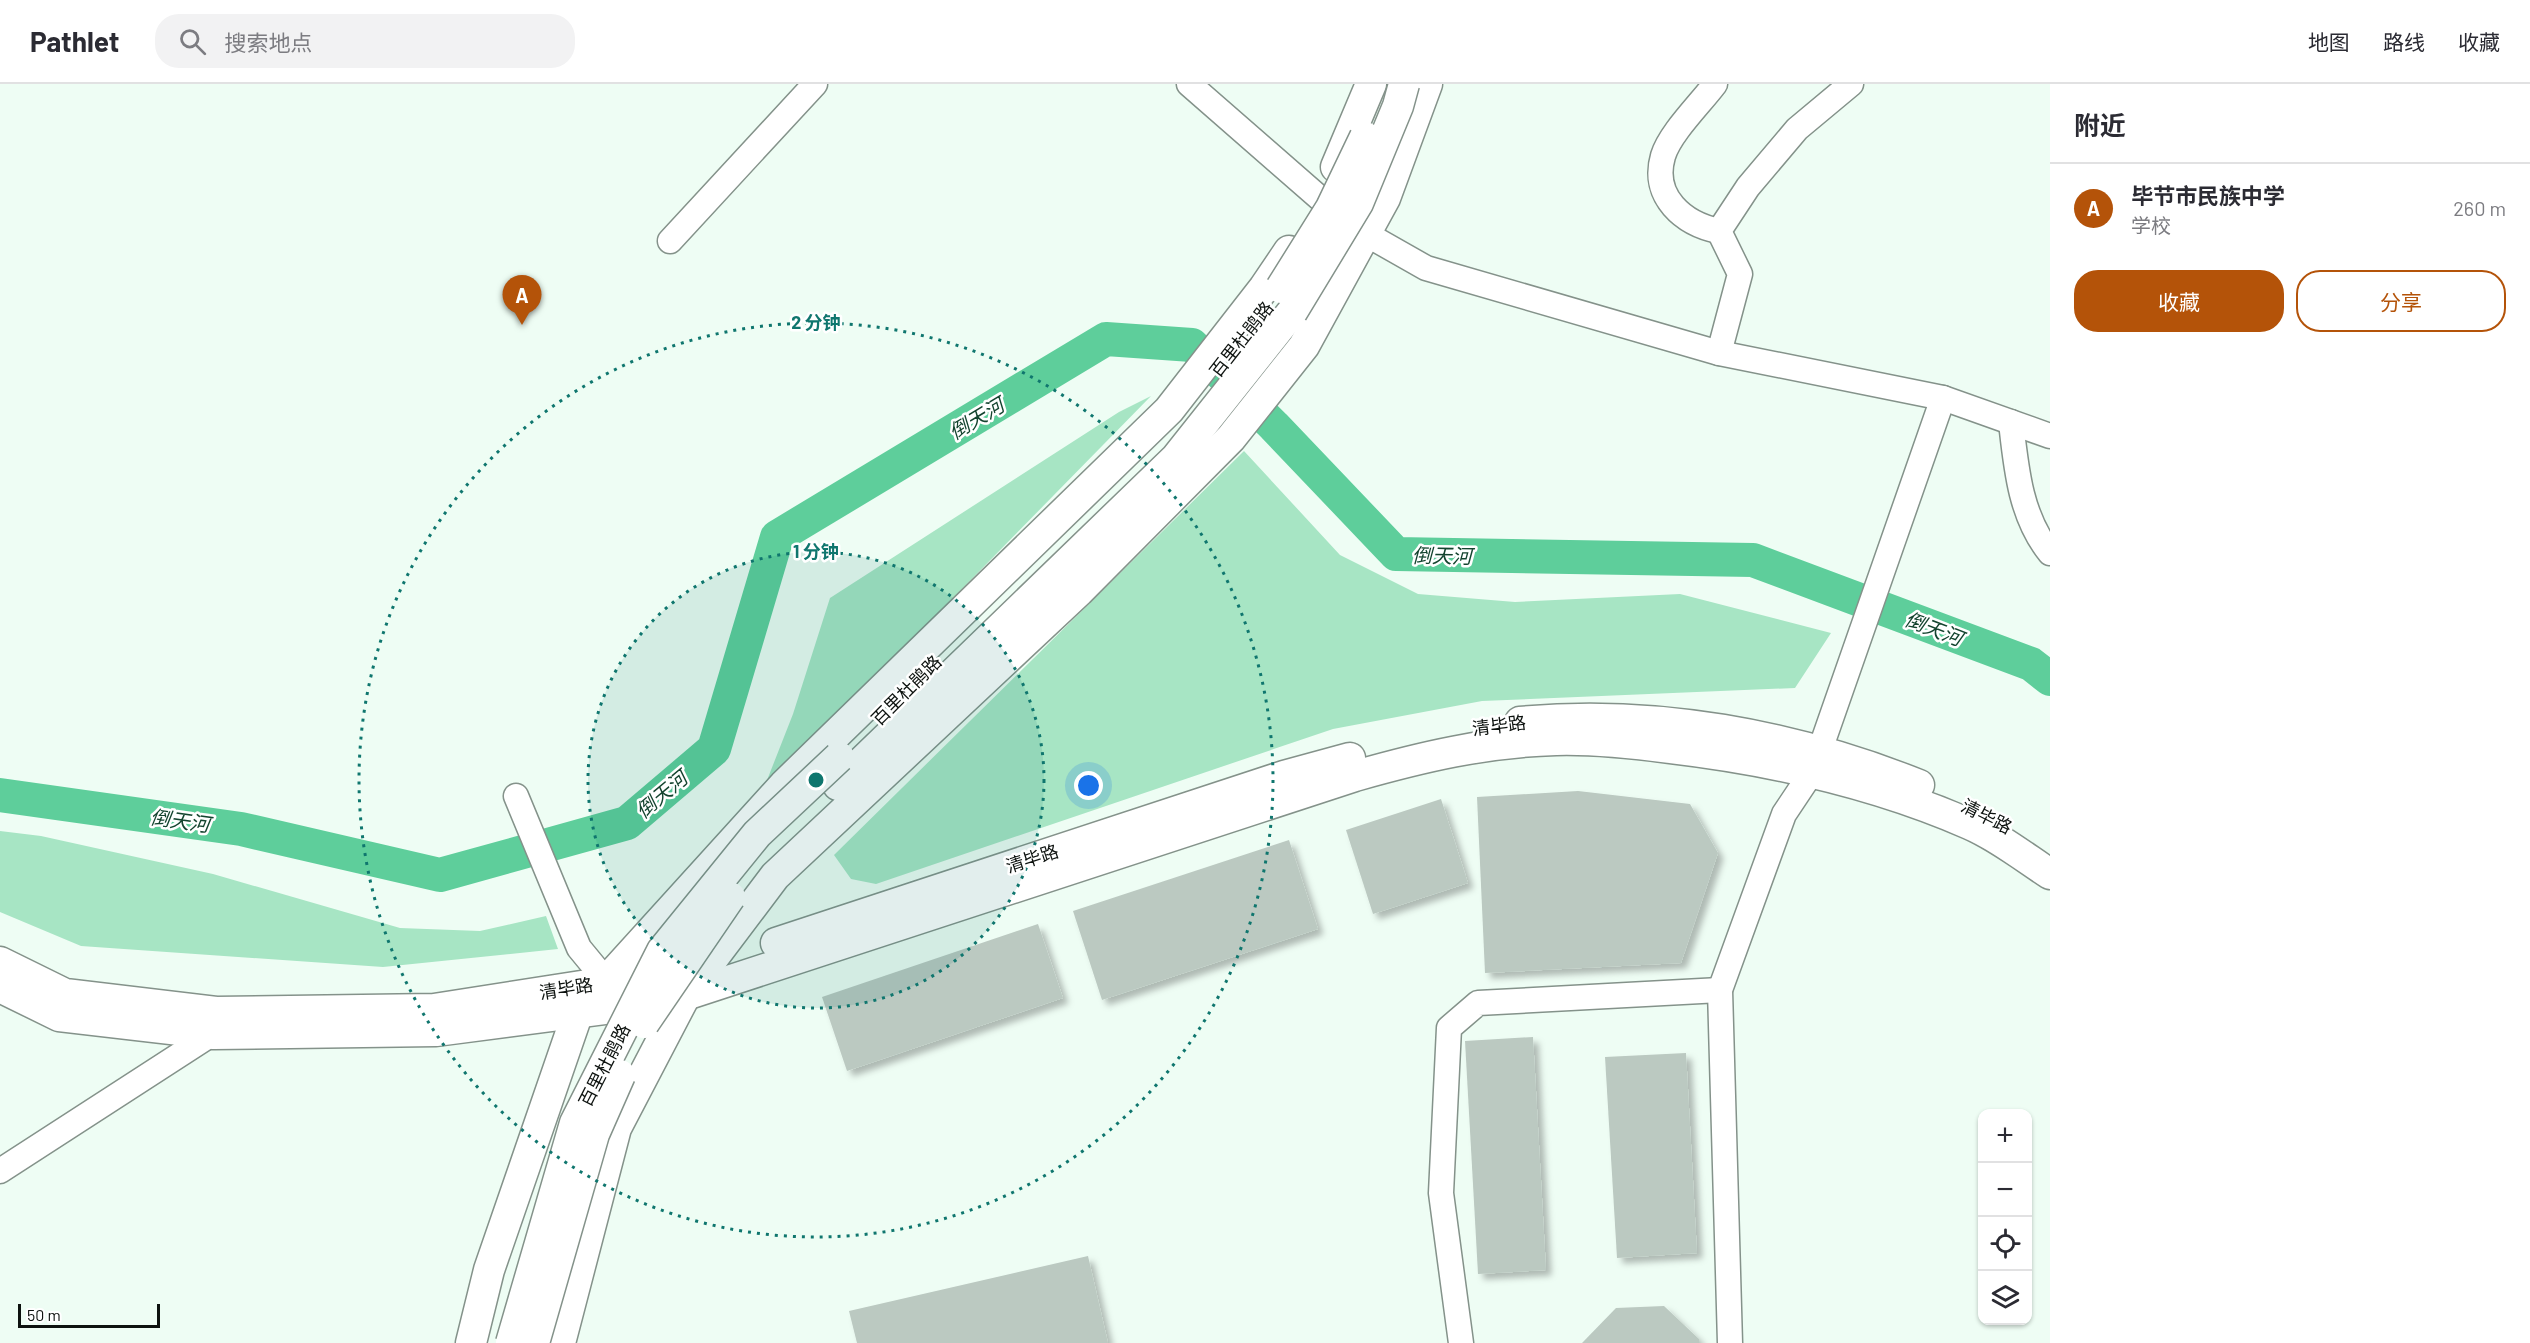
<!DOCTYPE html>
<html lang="zh">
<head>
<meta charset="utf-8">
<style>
  :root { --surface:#fff; --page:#f2f2f3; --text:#2b2b33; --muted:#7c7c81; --line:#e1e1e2; --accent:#b45309 }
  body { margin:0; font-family:Barlow,"Noto Sans SC",sans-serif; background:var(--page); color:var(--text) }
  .controls { position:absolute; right:18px; bottom:18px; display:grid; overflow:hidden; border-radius:12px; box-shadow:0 2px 4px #0004 }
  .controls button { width:54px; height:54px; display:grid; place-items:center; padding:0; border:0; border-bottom:2px solid var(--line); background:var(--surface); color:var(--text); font:30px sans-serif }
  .scale { position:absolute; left:18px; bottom:15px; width:142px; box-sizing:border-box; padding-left:6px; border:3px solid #0d120f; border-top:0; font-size:16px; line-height:21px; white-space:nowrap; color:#0d120f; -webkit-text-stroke:4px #fff; paint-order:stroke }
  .you { position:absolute; left:1089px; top:702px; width:21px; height:21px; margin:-15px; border:4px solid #fff; border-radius:50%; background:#1a73e8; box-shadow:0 0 0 9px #1a73e833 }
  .badge { display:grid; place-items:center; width:39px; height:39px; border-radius:50%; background:var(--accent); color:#fff; font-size:20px; font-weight:700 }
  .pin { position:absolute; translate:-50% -50px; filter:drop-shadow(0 2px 3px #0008) }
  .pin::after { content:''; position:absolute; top:32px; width:21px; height:18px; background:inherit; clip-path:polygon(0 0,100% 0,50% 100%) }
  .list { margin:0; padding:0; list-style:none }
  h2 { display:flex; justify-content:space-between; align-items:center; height:78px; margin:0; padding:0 24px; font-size:26px }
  h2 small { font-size:20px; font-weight:400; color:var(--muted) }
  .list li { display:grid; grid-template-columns:39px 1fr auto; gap:18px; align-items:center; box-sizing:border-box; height:90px; padding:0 24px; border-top:2px solid var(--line) }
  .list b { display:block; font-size:22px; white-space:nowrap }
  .list p { margin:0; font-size:20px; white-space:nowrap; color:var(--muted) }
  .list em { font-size:20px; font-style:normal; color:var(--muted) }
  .actions { display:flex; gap:12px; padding:18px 24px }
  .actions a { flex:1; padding:14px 0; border:2px solid var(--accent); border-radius:24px; text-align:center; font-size:21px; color:var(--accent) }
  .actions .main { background:var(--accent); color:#fff }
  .icon { flex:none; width:33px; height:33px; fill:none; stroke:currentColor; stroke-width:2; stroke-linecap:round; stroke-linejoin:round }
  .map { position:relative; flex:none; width:2050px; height:1259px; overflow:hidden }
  header { display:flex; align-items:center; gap:36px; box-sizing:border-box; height:84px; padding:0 30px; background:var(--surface); border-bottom:2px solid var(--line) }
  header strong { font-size:28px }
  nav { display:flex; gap:33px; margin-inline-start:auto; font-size:21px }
  .search { width:420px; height:54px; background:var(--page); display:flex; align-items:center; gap:15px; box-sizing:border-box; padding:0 21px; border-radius:24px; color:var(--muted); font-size:22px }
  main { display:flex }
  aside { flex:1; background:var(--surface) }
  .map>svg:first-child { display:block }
</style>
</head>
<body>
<header>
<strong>Pathlet</strong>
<div class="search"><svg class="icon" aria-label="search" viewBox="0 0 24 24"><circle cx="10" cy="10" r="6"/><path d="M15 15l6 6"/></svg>搜索地点</div>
<nav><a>地图</a><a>路线</a><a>收藏</a></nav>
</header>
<main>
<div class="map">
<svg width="2050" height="1259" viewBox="0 0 2050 1259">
  <defs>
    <filter id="shadow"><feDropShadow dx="5.5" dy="5.5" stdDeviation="3" flood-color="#0004"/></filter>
  </defs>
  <rect width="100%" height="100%" fill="#eefdf4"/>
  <g fill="#a7e5c4">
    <path d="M 1151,312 L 762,709 L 793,630 L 830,514 L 1119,328 Z"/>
    <path d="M 1244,367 L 1340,471 L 1418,510 L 1515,518 L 1680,510 L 1831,549 L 1795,604 L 1482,617 L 1333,645 L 876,800 L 851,795 L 834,771 Z"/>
    <path d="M 0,747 L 41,752 L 213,790 L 400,844 L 480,847 L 546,832 L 558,865 L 383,883 L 81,862 L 0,828 Z"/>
  </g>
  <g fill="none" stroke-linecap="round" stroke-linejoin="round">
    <path stroke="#5ece9b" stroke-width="34" d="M 0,711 L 241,745 L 440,791 L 627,739 L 714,665 L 777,453 L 1106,255 L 1192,261 L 1274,342 L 1396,470 L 1753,476 L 2031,580 L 2050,595"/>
  </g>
  <g fill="#bbc9c1" filter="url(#shadow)">
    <path d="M 1578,707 L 1690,720 L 1718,769 L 1681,879 L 1485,889 L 1477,713 Z"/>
    <path d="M 1441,715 L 1468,799 L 1373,830 L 1346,746 Z"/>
    <path d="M 1289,756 L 1318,845 L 1102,916 L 1073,827 Z"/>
    <path d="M 1038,840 L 1063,914 L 847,987 L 822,913 Z"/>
    <path d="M 1533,953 L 1546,1186 L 1478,1190 L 1465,957 Z"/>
    <path d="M 1686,969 L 1697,1169 L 1617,1174 L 1605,973 Z"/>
    <path d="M 1088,1172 L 1108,1259 L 857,1259 L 849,1227 Z"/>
    <path d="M 1664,1222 L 1699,1255 L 1699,1259 L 1582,1259 L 1616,1224 Z"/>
  </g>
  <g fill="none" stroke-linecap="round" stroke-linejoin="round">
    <defs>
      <g id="minor">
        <path d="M 1189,0 L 1331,124 L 1366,150 L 1426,184 L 1719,269 L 1943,314 L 2050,352"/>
        <path d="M 1715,0 C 1700,20 1670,49 1663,72 C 1651,113 1684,140 1719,147"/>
        <path d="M 670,157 L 815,0"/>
        <path d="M 1719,269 L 1740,190 L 1719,147 L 1748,103 L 1797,45 L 1851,0"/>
        <path d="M 2011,338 C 2016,383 2020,432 2050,469"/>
        <path d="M 516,712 L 579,864 L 607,898"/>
        <path d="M 0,1087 L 221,944"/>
        <path d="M 1461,1259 L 1441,1109 L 1449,944 L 1478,919 L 1720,906"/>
        <path d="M 1730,1259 L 1720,906 L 1784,730 L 1812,688 L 1820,666 L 1943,314"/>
      </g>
      <g id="major">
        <path d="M 1336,83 L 1371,0"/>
        <path d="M 1520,638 C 1654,625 1794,651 1919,701"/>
        <path d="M 838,701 L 1176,374 L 1292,228"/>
        <path d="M 776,859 L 1284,692 L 1350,674"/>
        <path d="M 0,878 L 65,910 L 216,928 L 434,925 L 607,898 L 670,892"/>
        <path d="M 0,903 L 59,932 L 214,950 L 436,947 L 667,917 L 1355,692 C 1422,673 1485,658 1556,656 C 1593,655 1632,659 1669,664 C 1771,676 1875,699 1969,740 C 1997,752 2024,773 2050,790"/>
        <path d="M 471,1259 L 489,1186 L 578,928 L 784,701 L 1169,326 L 1264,204 L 1289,167"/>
        <path d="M 560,1259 L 616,1044 L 686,910 L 775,792 L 1079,507 L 1231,354 L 1304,262 L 1385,114 L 1427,0"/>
      </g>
    </defs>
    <use href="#minor" stroke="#84928a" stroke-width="27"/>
    <use href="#major" stroke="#84928a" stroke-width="33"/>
    <use href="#minor" stroke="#fff" stroke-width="24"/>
    <use href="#major" stroke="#fff" stroke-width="30"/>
    <defs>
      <g id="major-bridge">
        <path d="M 1281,204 L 1331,124 L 1365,53"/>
        <path d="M 1292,228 L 1358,119 L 1398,22 L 1404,0"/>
        <path d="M 644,939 L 730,813"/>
        <path d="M 511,1259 L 575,1039 L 662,867 L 757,750 L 839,673"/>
        <path d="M 534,1259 L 594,1050 L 620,991"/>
      </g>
    </defs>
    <use href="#major-bridge" stroke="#84928a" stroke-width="33" stroke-linecap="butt"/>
    <use href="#major-bridge" stroke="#fff" stroke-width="30"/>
  </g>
  <circle cx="816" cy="696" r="228" fill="#0f766e" fill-opacity=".12"/>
  <g fill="none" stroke="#0f766e" stroke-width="3" stroke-dasharray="3 6">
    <circle cx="816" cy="696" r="228"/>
    <circle cx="816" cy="696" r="457"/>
  </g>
  <g text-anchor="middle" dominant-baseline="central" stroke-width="5" stroke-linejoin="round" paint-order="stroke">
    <g font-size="18" fill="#0d120f" stroke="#fff">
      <text transform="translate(1241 255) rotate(-52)">百里杜鹃路</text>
      <text transform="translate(906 606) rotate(-45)">百里杜鹃路</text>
      <text transform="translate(1499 641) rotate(-7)">清毕路</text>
      <text transform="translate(1987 732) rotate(27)">清毕路</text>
      <text transform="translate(1032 774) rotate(-18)">清毕路</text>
      <text transform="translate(566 904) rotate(-9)">清毕路</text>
      <text transform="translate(604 981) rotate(-63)">百里杜鹃路</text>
    </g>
    <g font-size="20" font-style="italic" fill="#14442f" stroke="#fff">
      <text transform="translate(976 334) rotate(-31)">倒天河</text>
      <text transform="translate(1442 471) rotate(1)">倒天河</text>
      <text transform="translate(1934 544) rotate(21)">倒天河</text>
      <text transform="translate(661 710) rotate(-40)">倒天河</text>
      <text transform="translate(180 736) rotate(8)">倒天河</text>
    </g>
  </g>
  <circle cx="816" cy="696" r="9" fill="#0f766e" stroke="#fff" stroke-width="3"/>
  <g font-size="18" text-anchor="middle" font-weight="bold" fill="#0f766e" stroke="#fff" stroke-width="5" stroke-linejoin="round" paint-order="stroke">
    <text x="816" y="245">2 分钟</text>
    <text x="816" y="474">1 分钟</text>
  </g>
</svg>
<div class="controls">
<button>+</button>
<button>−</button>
<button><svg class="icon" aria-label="locate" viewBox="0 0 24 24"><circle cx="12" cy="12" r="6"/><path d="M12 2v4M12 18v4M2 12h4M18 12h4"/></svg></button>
<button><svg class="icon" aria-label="layers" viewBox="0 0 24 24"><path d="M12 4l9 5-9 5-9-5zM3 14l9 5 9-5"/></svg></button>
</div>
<div class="scale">50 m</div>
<div class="you"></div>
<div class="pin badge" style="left:522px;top:241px">A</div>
</div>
<aside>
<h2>附近<small></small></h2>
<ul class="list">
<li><span class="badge">A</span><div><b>毕节市民族中学</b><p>学校</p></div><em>260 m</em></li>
</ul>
<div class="actions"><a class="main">收藏</a><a>分享</a></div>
</aside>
</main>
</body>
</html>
